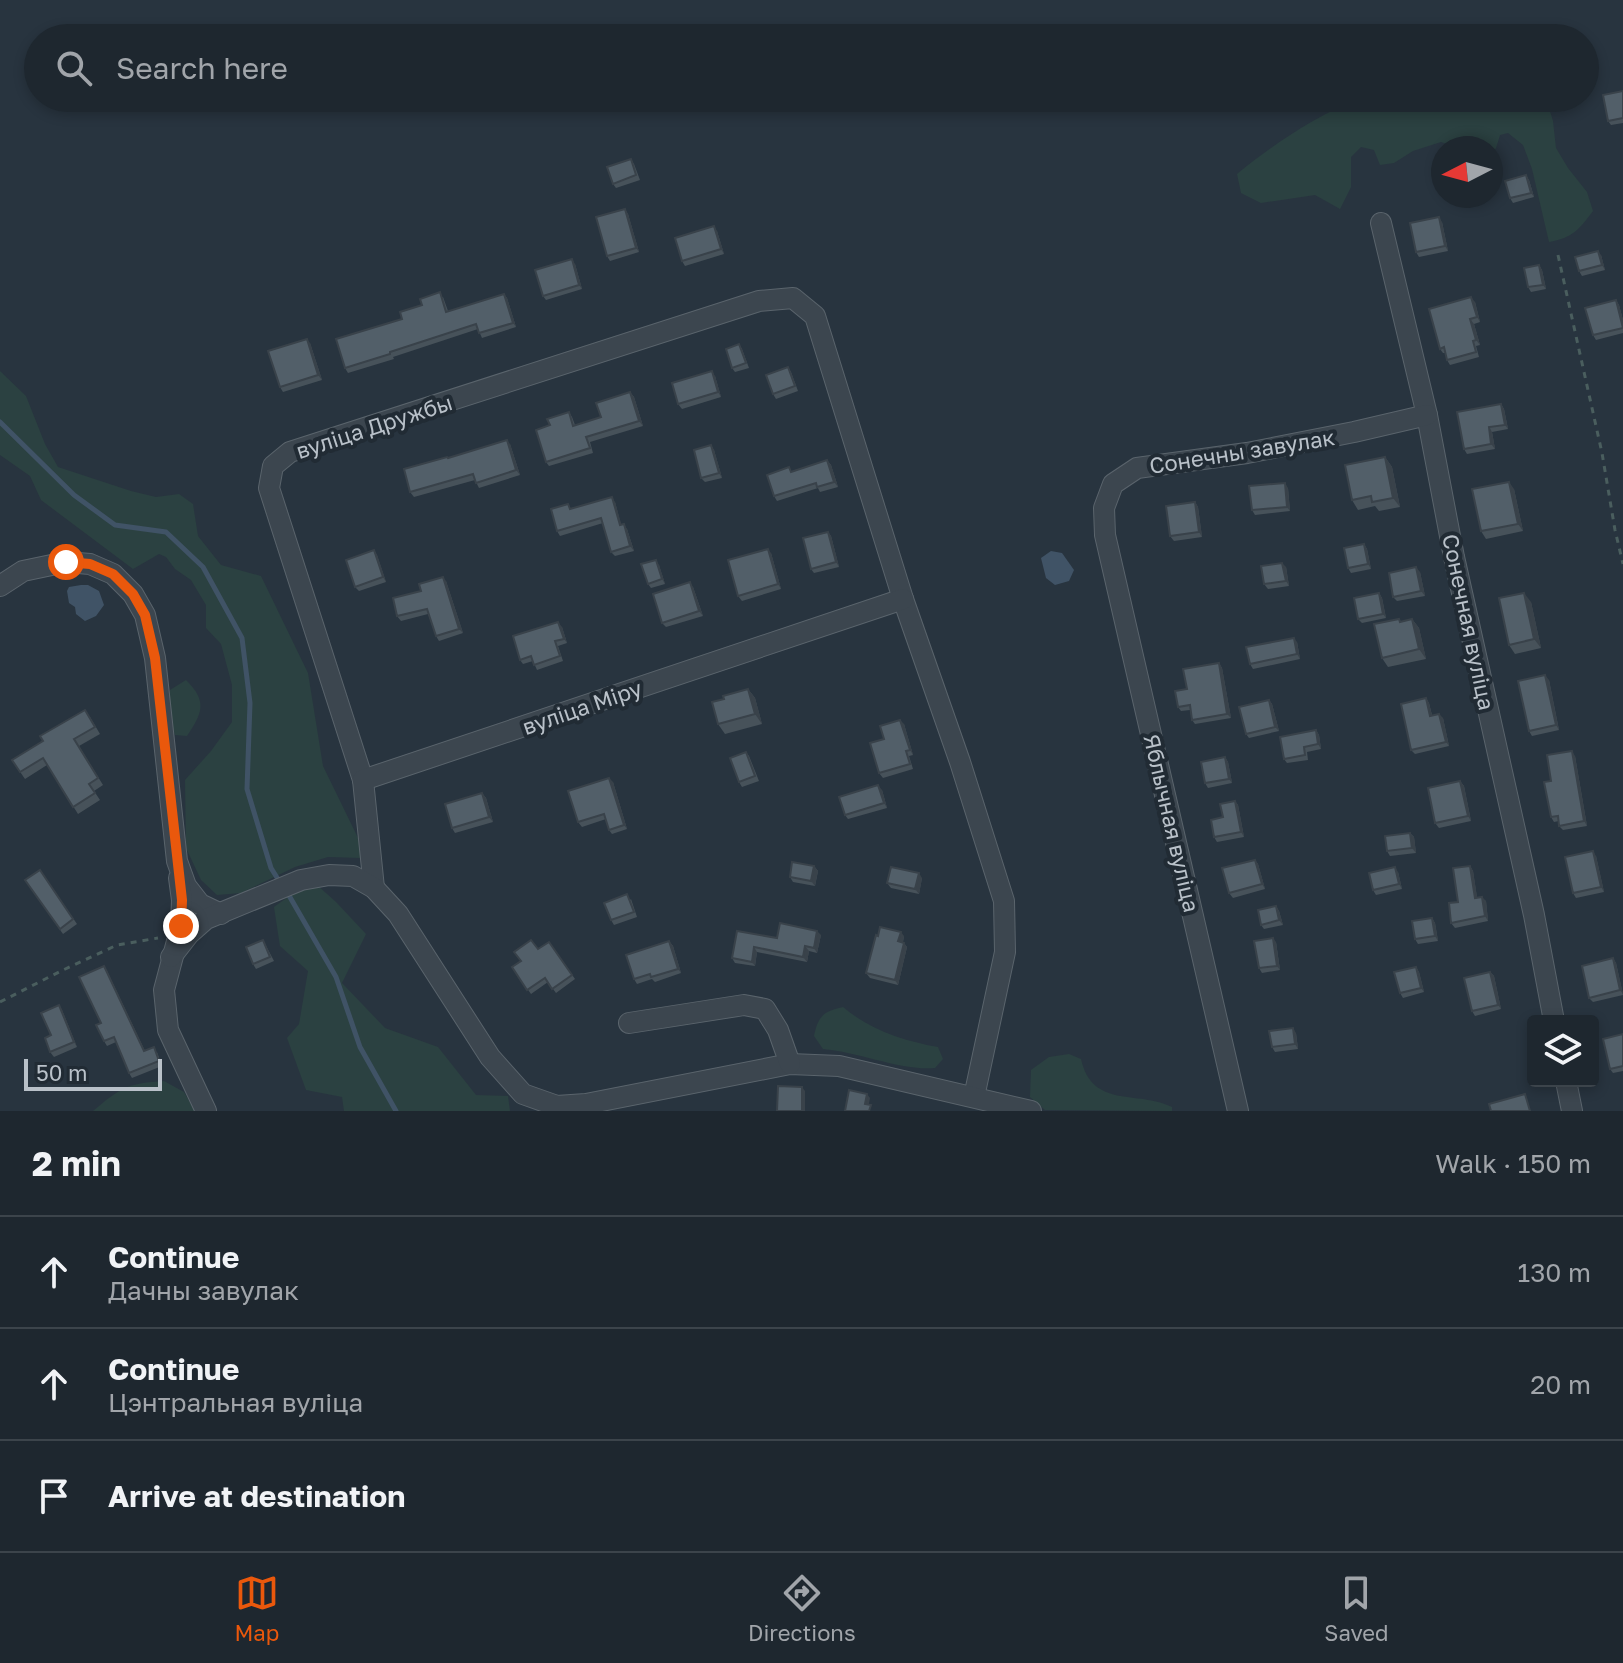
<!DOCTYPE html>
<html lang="en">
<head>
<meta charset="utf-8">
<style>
  :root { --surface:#1e272f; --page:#2b333b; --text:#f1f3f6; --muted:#a1a5aa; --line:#3c444b; --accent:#ea580c }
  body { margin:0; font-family:"Golos Text",sans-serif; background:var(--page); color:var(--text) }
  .controls { position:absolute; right:24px; bottom:24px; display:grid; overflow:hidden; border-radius:8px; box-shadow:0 4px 12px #0003 }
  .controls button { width:72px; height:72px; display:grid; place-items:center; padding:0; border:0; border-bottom:2px solid var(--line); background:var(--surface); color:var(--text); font:40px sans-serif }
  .compass { position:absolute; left:1431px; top:136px; width:72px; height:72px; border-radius:50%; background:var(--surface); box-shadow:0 4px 12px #0003; rotate:264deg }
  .scale { position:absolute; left:24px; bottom:20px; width:138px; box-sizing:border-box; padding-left:8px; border:4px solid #b9c1c9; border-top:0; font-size:22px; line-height:28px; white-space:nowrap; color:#b9c1c9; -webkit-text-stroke:6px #212b34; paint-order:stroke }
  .stop { position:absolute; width:24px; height:24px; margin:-18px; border:6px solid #ea580c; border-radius:50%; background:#fff }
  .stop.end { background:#ea580c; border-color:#fff; box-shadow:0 2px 8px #0008 }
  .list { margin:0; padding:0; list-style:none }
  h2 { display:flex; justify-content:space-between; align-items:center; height:104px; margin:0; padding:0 32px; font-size:34px }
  h2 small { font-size:26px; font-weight:400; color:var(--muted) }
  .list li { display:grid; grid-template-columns:52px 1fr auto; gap:24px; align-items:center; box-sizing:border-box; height:112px; padding:0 32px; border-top:2px solid var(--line) }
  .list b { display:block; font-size:30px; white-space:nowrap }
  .list p { margin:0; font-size:26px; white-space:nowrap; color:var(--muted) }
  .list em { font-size:26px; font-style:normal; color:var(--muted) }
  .icon { flex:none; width:44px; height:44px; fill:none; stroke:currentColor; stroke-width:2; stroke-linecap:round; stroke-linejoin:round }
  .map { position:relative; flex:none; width:1623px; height:1111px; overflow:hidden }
  .search { position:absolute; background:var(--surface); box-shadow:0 4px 12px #0003; left:24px; right:24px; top:24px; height:88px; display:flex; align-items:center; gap:20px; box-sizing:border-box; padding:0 28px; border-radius:44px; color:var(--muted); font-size:30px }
  .sheet { height:440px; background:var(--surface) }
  nav { display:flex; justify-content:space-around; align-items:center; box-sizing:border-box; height:112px; border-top:2px solid var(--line); background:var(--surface); font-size:22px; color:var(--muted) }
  nav a { display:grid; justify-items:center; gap:4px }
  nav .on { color:var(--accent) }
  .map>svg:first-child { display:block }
</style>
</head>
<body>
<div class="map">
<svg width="1623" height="1111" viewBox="0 0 1623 1111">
  <rect width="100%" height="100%" fill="#28343f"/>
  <g fill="#2b4141">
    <path d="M 1360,98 L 1546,98 L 1553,121 L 1556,148 L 1568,168 L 1587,192 L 1593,211 C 1579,230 1572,238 1549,242 L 1532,169 L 1523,145 L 1508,133 L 1500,135 L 1496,148 L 1491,157 L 1491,148 L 1459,148 L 1441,142 L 1413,151 L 1394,163 L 1380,165 L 1374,150 L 1361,147 L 1351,157 L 1351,187 L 1340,209 L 1315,195 L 1261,203 L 1241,193 L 1237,174 C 1274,144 1315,116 1360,98 Z"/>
    <path d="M 0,371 L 26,396 L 45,444 L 58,467 L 131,491 L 156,497 L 179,494 L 193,504 L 198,536 L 221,565 L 261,576 L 308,673 L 323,766 L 361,844 L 361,858 L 328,857 L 295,867 L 241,893 L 217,895 L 201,880 L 186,848 L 185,780 L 211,751 L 232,722 L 232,685 L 221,644 L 206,628 L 206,605 L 191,580 L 175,569 L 166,557 L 159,554 L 133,569 L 41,500 L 30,476 L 0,455 Z"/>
    <path d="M 186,680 C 208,702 202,713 187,736 L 175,735 L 170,719 L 170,690 Z"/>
    <path d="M 317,885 L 336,902 L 366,934 L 342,983 L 385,1028 L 438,1047 L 476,1095 L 508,1096 L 510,1111 L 344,1111 L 342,1097 L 306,1090 L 287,1038 L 299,1024 L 308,971 L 280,946 L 274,907 L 299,889 Z"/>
    <path d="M 843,1007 C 870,1030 904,1041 938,1047 L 943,1059 L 935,1068 C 901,1071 859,1052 823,1049 L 814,1036 C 818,1016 824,1011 843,1007 Z"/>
    <path d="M 1069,1054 L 1081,1059 C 1092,1109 1137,1090 1172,1107 L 1172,1111 L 1045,1110 L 1030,1097 L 1031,1070 L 1049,1057 Z"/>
    <path d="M 164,1081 L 184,1092 L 195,1111 L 93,1111 C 120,1088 128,1083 164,1081 Z"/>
  </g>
  <g fill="#405366">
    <path d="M 1051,551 L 1062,553 L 1074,570 L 1069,581 L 1055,585 L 1046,578 L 1041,558 Z"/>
    <path d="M 81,585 L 88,585 L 99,591 L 104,605 L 96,616 L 85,621 L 76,614 L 75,607 L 69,603 L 67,591 L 69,587 Z"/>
  </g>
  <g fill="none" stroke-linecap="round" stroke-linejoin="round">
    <g stroke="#405366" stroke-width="5">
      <path d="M 0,422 L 74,495 L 115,525 L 166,532 L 203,567 L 242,638 L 250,703 L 247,789 L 271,868 L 281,884"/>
      <path d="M 287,892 L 336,977 L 360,1047 L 396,1111"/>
    </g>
    <defs>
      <g id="minor">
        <path d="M 1381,223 L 1427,415 L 1454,557 L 1534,915 L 1554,1021"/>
        <path d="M 0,586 L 23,571 L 66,562 L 90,564 L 113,574 L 133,594 L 145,615 L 155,658 L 177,861 L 186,886 L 200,904 L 221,914"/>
        <path d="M 363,780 L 269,488 L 273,466 L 290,452 L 759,301 L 793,298 L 815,316 L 903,599 L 960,762 L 1004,901 L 1005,952 L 974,1097"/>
        <path d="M 179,878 L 182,900 L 181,926 L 164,990 L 168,1030 L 206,1111"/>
        <path d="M 374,888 L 363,780 L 903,599"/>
        <path d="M 171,957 L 189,934 L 206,919 L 301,880 L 329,875 L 353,876 L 374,888 L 398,914 L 490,1057 L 523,1094 L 557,1106 L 586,1104 L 790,1064 L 839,1066 L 1031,1111"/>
        <path d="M 629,1023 L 744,1005 L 765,1009 L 778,1030 L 790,1064"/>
        <path d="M 1566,1081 L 1572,1111"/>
        <path d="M 1238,1111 L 1105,535 L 1104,508 L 1113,484 L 1137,468 L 1247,453 L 1354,432 L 1427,415"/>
      </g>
    </defs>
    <use href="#minor" stroke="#5a646c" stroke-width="22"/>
    <g stroke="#4a5e5e" stroke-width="3" stroke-dasharray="6 6" stroke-linecap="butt">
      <path d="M 1558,255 L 1602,453 L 1615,530 L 1623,564"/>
      <path d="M 0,1002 L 61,971 L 117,945 L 158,938"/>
    </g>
    <use href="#minor" stroke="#3c464f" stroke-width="20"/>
  </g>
  <g fill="#47525a">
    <path d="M 1623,91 L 1623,123 L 1611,125 L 1608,121 Z"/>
    <path d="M 631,159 L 634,164 L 640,180 L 616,188 L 613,184 Z"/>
    <path d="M 1526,175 L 1529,180 L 1534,197 L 1513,203 L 1510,198 Z"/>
    <path d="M 625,209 L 628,214 L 639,252 L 610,261 L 607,256 Z"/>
    <path d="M 1442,222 L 1448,251 L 1419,257 L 1416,252 Z"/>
    <path d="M 717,231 L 724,254 L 685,266 L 682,261 Z"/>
    <path d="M 1601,255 L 1605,270 L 1582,276 L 1579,271 Z"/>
    <path d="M 575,264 L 582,289 L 546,300 L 543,296 Z"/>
    <path d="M 1539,265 L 1542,270 L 1546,289 L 1531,292 L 1528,287 Z"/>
    <path d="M 504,294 L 507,298 L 516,327 L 482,338 L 478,329 L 393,357 L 394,359 L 348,373 L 345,368 L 402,319 L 443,297 L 448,311 Z"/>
    <path d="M 1616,300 L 1619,305 L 1623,320 L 1623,333 L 1596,340 L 1593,335 Z"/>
    <path d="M 1475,302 L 1480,322 L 1474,324 L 1480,345 L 1476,346 L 1479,357 L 1450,365 L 1447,360 L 1445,353 L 1443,353 L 1440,349 Z"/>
    <path d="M 310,343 L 322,380 L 283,392 L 280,387 Z"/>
    <path d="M 739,344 L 742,349 L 749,368 L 735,372 L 732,368 Z"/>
    <path d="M 788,367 L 791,372 L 798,391 L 776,399 L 773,394 Z"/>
    <path d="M 715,376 L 721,397 L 682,409 L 678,404 Z"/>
    <path d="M 630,392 L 634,397 L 643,426 L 590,442 L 593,453 L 549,466 L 546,462 L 550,425 L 569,412 L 572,417 L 575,425 L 601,417 Z"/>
    <path d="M 1501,404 L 1504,409 L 1508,429 L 1492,432 L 1495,449 L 1467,454 L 1464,449 Z"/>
    <path d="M 510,444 L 520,475 L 479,488 L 475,480 L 414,497 L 410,492 L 448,458 Z"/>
    <path d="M 711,445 L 714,450 L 722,478 L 705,482 L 701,478 Z"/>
    <path d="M 1385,457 L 1392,467 L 1400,507 L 1379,511 L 1375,506 L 1358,510 L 1352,500 Z"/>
    <path d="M 827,460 L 831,465 L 838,487 L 820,492 L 818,488 L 777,501 L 774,496 L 792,471 Z"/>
    <path d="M 1288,488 L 1290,511 L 1255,515 L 1252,510 Z"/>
    <path d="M 1514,489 L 1523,531 L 1486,539 L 1481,531 Z"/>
    <path d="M 615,502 L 621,525 L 627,529 L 634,551 L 615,556 L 611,552 L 603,523 L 560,536 L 557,531 L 571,508 Z"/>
    <path d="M 1195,502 L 1198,507 L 1202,537 L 1174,541 L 1170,536 Z"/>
    <path d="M 828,532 L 831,536 L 839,567 L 814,573 L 811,569 Z"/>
    <path d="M 1364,544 L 1367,549 L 1371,569 L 1351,573 L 1348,568 Z"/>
    <path d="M 374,550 L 377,555 L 386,582 L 359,591 L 355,587 Z"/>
    <path d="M 771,553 L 781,589 L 742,601 L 738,596 Z"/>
    <path d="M 659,565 L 665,584 L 651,588 L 648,584 Z"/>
    <path d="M 1286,567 L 1289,586 L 1268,589 L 1264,584 Z"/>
    <path d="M 1420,572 L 1425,596 L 1397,601 L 1393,597 Z"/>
    <path d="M 446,581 L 463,633 L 439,641 L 436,636 L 428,614 L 401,621 L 397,616 L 421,591 Z"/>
    <path d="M 693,587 L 703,616 L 666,627 L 662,623 Z"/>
    <path d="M 1379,593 L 1382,598 L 1386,618 L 1362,623 L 1358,619 Z"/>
    <path d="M 1531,602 L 1541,648 L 1515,654 L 1509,645 Z"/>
    <path d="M 1399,619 L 1401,622 L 1412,619 L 1419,628 L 1426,659 L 1388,667 L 1382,658 Z"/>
    <path d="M 562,627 L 567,643 L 558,646 L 563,661 L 537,670 L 533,661 L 523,664 L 520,660 Z"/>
    <path d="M 1297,642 L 1300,659 L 1253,669 L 1250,664 Z"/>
    <path d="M 1219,663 L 1222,668 L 1231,718 L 1195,724 L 1192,720 L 1190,710 L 1181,711 L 1178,707 L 1187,689 Z"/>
    <path d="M 1549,680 L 1559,730 L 1532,736 L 1529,731 Z"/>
    <path d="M 748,689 L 755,698 L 762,724 L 725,734 L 718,724 L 724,699 Z"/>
    <path d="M 1426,698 L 1429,703 L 1432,715 L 1443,718 L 1449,746 L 1415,754 L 1411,750 Z"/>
    <path d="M 1269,700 L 1272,704 L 1279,731 L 1249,738 L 1246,734 Z"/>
    <path d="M 90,717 L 100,734 L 79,746 L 103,785 L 94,791 L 100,800 L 78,814 L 47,765 L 25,779 L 12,760 Z"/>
    <path d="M 904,724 L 913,755 L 909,756 L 913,769 L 883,778 L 879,773 L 884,739 Z"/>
    <path d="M 1316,730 L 1319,735 L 1321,749 L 1307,752 L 1308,760 L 1287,763 L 1284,759 Z"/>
    <path d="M 746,752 L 749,756 L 759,781 L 742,787 L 739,782 Z"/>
    <path d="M 1575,756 L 1587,826 L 1563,830 L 1559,826 L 1559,821 L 1554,822 L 1551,817 L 1551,781 Z"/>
    <path d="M 1225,757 L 1228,762 L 1232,783 L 1208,788 L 1205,783 Z"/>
    <path d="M 1460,781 L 1464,786 L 1471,821 L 1439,828 L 1435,823 Z"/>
    <path d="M 613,782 L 627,829 L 612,834 L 609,830 L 606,819 L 582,827 L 578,822 Z"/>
    <path d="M 882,790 L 887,808 L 848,819 L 845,815 Z"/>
    <path d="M 482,793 L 486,798 L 493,822 L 455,833 L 452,828 Z"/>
    <path d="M 1235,801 L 1238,805 L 1244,837 L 1217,842 L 1214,837 L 1223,817 Z"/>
    <path d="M 1410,833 L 1414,837 L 1416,853 L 1390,856 L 1387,851 Z"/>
    <path d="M 1596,856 L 1604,892 L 1576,898 L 1573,893 Z"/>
    <path d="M 1255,860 L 1258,864 L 1265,889 L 1233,898 L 1229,893 Z"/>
    <path d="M 814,866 L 818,871 L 815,886 L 793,882 L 790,877 Z"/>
    <path d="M 1470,866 L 1473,871 L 1477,898 L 1486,901 L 1488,921 L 1455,928 L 1451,923 Z"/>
    <path d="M 40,870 L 77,924 L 63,934 L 25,880 Z"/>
    <path d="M 1398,872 L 1402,889 L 1376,895 L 1373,890 Z"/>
    <path d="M 922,878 L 919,894 L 891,888 L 887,883 Z"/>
    <path d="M 631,899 L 637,917 L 614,925 L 611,920 Z"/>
    <path d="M 1276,906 L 1279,911 L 1283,925 L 1264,929 L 1261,925 Z"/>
    <path d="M 1432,918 L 1435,923 L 1438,941 L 1418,944 L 1415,939 Z"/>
    <path d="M 821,935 L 817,953 L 809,951 L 807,962 L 757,952 L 755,966 L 735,963 L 732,958 L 777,938 Z"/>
    <path d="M 904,936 L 903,942 L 907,947 L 898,985 L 870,978 L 866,973 Z"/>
    <path d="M 263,940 L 274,961 L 256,969 L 253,964 Z"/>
    <path d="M 669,941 L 673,946 L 681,973 L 655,982 L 652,979 L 637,984 L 634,979 Z"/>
    <path d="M 549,942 L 575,979 L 556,993 L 548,982 L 531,994 L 512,967 Z"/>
    <path d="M 1276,942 L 1280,970 L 1262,973 L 1259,968 Z"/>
    <path d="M 1613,958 L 1616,963 L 1623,995 L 1593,1002 L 1589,998 Z"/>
    <path d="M 1416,967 L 1419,972 L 1424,992 L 1403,998 L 1400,993 Z"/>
    <path d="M 107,971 L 145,1051 L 157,1052 L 162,1066 L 132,1078 L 129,1073 L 116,1042 L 107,1046 L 104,1041 L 101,1023 Z"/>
    <path d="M 1490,972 L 1494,976 L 1501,1009 L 1475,1016 L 1472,1011 Z"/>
    <path d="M 59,1005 L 62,1010 L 77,1047 L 54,1057 L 50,1052 L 51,1035 Z"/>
    <path d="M 1296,1033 L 1298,1049 L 1275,1052 L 1272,1047 Z"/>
    <path d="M 1623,1034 L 1623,1071 L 1613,1073 L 1610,1069 Z"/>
  </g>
  <g fill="#39424a">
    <path d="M 1526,175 L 1529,180 L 1534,197 L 1531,193 Z"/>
    <path d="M 625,209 L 628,214 L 639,252 L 636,248 Z"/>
    <path d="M 1439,217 L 1442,222 L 1448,251 L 1445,246 Z"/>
    <path d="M 714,226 L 717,231 L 724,254 L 721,249 Z"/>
    <path d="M 1598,251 L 1601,255 L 1605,270 L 1602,265 Z"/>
    <path d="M 572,259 L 575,264 L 582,289 L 579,285 Z"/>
    <path d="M 1539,265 L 1542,270 L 1546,289 L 1543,285 Z"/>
    <path d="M 504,294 L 507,298 L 516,327 L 513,323 Z"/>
    <path d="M 1471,297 L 1475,302 L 1480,322 L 1477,317 Z"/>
    <path d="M 1616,300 L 1619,305 L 1623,320 L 1623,328 Z"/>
    <path d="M 1470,319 L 1474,324 L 1480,345 L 1476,340 Z"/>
    <path d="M 307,339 L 310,343 L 322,380 L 318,375 Z"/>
    <path d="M 712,371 L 715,376 L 721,397 L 718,392 Z"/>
    <path d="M 630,392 L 634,397 L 643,426 L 639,421 Z"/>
    <path d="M 1501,404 L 1504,409 L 1508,429 L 1505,425 Z"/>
    <path d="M 1489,427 L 1492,432 L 1495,449 L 1491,444 Z"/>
    <path d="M 507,440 L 510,444 L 520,475 L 516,470 Z"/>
    <path d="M 711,445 L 714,450 L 722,478 L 719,473 Z"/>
    <path d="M 1385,457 L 1392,467 L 1400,507 L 1393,498 Z"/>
    <path d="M 827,460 L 831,465 L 838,487 L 834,482 Z"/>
    <path d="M 1509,482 L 1514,489 L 1523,531 L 1518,524 Z"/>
    <path d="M 1285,483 L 1288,488 L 1290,511 L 1287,507 Z"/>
    <path d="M 612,497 L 615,502 L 623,530 L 620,525 Z"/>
    <path d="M 1195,502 L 1198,507 L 1202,537 L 1199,532 Z"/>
    <path d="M 624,524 L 627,529 L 634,551 L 630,546 Z"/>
    <path d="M 828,532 L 831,536 L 839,567 L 836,562 Z"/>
    <path d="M 1364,544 L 1367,549 L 1371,569 L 1368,564 Z"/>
    <path d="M 768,549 L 771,553 L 781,589 L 778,584 Z"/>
    <path d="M 374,550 L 377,555 L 386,582 L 383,577 Z"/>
    <path d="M 656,560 L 659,565 L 665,584 L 662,579 Z"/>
    <path d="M 1282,563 L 1286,567 L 1289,586 L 1286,581 Z"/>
    <path d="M 1416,567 L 1420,572 L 1425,596 L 1421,591 Z"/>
    <path d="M 443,577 L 446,581 L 463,633 L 459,629 Z"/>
    <path d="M 690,582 L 693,587 L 703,616 L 699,611 Z"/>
    <path d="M 1379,593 L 1382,598 L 1386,618 L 1383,614 Z"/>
    <path d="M 1524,593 L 1531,602 L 1541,648 L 1534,639 Z"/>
    <path d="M 1412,619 L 1419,628 L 1426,659 L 1419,649 Z"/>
    <path d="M 558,622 L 562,627 L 567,643 L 564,639 Z"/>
    <path d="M 1294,638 L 1297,642 L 1300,659 L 1297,654 Z"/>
    <path d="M 1219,663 L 1222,668 L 1231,718 L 1227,714 Z"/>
    <path d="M 1545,675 L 1549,680 L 1559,730 L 1556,725 Z"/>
    <path d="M 748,689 L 755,698 L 762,724 L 755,714 Z"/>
    <path d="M 1426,698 L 1429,703 L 1433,720 L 1430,716 Z"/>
    <path d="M 1269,700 L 1272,704 L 1279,731 L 1275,727 Z"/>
    <path d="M 1439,714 L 1443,718 L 1449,746 L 1446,742 Z"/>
    <path d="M 900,720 L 904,724 L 913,755 L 910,750 Z"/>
    <path d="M 1316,730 L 1319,735 L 1321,749 L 1318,744 Z"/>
    <path d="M 1572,751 L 1575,756 L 1587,826 L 1584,821 Z"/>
    <path d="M 1225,757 L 1228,762 L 1232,783 L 1229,779 Z"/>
    <path d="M 609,778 L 613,782 L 627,829 L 624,825 Z"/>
    <path d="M 1460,781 L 1464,786 L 1471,821 L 1468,816 Z"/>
    <path d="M 878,785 L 882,790 L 887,808 L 884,803 Z"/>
    <path d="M 482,793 L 486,798 L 493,822 L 489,817 Z"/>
    <path d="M 1235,801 L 1238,805 L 1244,837 L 1241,832 Z"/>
    <path d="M 1410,833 L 1414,837 L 1416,853 L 1412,848 Z"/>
    <path d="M 1593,851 L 1596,856 L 1604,892 L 1601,887 Z"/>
    <path d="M 1255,860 L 1258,864 L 1265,889 L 1262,884 Z"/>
    <path d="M 814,866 L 818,871 L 815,886 L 811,881 Z"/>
    <path d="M 1470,866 L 1473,871 L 1478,903 L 1475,898 Z"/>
    <path d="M 1395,867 L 1398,872 L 1402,889 L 1399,884 Z"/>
    <path d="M 919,873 L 922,878 L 919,894 L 915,889 Z"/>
    <path d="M 1482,897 L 1486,901 L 1488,921 L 1485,916 Z"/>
    <path d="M 1276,906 L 1279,911 L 1283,925 L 1279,920 Z"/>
    <path d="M 1432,918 L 1435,923 L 1438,941 L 1435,936 Z"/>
    <path d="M 817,931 L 821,935 L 817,953 L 814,948 Z"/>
    <path d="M 901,932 L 904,936 L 902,946 L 898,941 Z"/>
    <path d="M 1273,938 L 1276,942 L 1280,970 L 1277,966 Z"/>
    <path d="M 669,941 L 673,946 L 681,973 L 678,969 Z"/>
    <path d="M 904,943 L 907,947 L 898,985 L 895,980 Z"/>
    <path d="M 805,946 L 809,951 L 807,962 L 803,957 Z"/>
    <path d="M 754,947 L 757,952 L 755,966 L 752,962 Z"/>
    <path d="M 1613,958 L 1616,963 L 1623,994 L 1620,990 Z"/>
    <path d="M 104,966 L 107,971 L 147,1056 L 144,1051 Z"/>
    <path d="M 1416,967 L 1419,972 L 1424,992 L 1421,988 Z"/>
    <path d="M 1490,972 L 1494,976 L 1501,1009 L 1498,1005 Z"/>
    <path d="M 59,1005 L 62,1010 L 77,1047 L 74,1042 Z"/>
    <path d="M 1293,1028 L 1296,1033 L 1298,1049 L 1295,1044 Z"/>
    <path d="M 802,1087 L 805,1091 L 805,1111 L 802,1111 Z"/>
    <path d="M 867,1094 L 870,1098 L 868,1109 L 865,1104 Z"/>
  </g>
  <g fill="#525f69" stroke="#39424a" stroke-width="2">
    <path d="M 1623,91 L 1623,118 L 1608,121 L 1603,95 Z"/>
    <path d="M 631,159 L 636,175 L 613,184 L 607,167 Z"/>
    <path d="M 1526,175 L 1531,193 L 1510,198 L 1505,181 Z"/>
    <path d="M 625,209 L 636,248 L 607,256 L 596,217 Z"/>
    <path d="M 1439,217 L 1445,246 L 1416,252 L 1410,223 Z"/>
    <path d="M 714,226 L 721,249 L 682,261 L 675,238 Z"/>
    <path d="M 1598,251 L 1602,265 L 1579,271 L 1575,257 Z"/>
    <path d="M 572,259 L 579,285 L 543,296 L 535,270 Z"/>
    <path d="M 1539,265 L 1543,285 L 1528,287 L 1524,268 Z"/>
    <path d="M 440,292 L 446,312 L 504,294 L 513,323 L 479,333 L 476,324 L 390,352 L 390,354 L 345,368 L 336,339 L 402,319 L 400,312 L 422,305 L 420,299 Z"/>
    <path d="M 1471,297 L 1477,317 L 1470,319 L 1476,340 L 1473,341 L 1476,352 L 1447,360 L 1444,347 L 1440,349 L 1429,309 Z"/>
    <path d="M 1616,300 L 1623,328 L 1593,335 L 1585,308 Z"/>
    <path d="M 307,339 L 318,375 L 280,387 L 268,351 Z"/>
    <path d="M 739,344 L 746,363 L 732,368 L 726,349 Z"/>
    <path d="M 788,367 L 795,386 L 773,394 L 766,375 Z"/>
    <path d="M 712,371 L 718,392 L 678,404 L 672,383 Z"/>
    <path d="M 630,392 L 639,421 L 586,437 L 590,448 L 546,462 L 536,430 L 550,425 L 547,419 L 569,412 L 573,426 L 601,417 L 596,403 Z"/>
    <path d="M 1501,404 L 1505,425 L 1489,427 L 1491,444 L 1464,449 L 1457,412 Z"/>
    <path d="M 507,440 L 516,470 L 476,483 L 473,474 L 410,492 L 404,469 L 447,457 L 448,458 Z"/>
    <path d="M 711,445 L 719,473 L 701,478 L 694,450 Z"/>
    <path d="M 1385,457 L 1393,498 L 1372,502 L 1371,496 L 1352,500 L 1345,465 Z"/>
    <path d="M 827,460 L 834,482 L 817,487 L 816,483 L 774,496 L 767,475 L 789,467 L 791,472 Z"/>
    <path d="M 1509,482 L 1518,524 L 1481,531 L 1472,489 Z"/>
    <path d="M 1285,483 L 1287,507 L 1252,510 L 1249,486 Z"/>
    <path d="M 612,497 L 620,525 L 624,524 L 630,546 L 611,552 L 601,518 L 557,531 L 551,509 L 568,504 L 570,509 Z"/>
    <path d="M 1195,502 L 1199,532 L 1170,536 L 1166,506 Z"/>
    <path d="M 828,532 L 836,562 L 811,569 L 803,538 Z"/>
    <path d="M 1364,544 L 1368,564 L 1348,568 L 1344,548 Z"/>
    <path d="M 768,549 L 778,584 L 738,596 L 728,560 Z"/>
    <path d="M 374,550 L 383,577 L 355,587 L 346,560 Z"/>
    <path d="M 656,560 L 662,579 L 648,584 L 641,564 Z"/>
    <path d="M 1282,563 L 1286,581 L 1264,584 L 1261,566 Z"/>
    <path d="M 1416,567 L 1421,591 L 1393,597 L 1389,573 Z"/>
    <path d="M 443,577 L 459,629 L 436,636 L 427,609 L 397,616 L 393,598 L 421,591 L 419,584 Z"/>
    <path d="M 690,582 L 699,611 L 662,623 L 653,594 Z"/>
    <path d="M 1379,593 L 1383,614 L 1358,619 L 1354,598 Z"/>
    <path d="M 1524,593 L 1534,639 L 1509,645 L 1499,598 Z"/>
    <path d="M 1399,619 L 1400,622 L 1412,619 L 1419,649 L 1382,658 L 1374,624 Z"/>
    <path d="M 558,622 L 564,639 L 555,641 L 560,656 L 534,665 L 531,656 L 520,660 L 513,636 Z"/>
    <path d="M 1294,638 L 1297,654 L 1250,664 L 1246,647 Z"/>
    <path d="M 1219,663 L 1227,714 L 1192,720 L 1190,705 L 1178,707 L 1175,691 L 1187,689 L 1183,669 Z"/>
    <path d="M 1545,675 L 1556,725 L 1529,731 L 1518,681 Z"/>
    <path d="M 748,689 L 755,714 L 718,724 L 712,702 L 724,699 L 723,696 Z"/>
    <path d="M 1426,698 L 1430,716 L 1439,714 L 1446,742 L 1411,750 L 1401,704 Z"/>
    <path d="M 1269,700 L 1275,727 L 1246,734 L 1239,707 Z"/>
    <path d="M 85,710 L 95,727 L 74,739 L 98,778 L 89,784 L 95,793 L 73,807 L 43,758 L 20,772 L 12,760 L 43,741 L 40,736 Z"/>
    <path d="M 900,720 L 910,750 L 906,751 L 910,764 L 879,773 L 870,743 L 884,739 L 880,726 Z"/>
    <path d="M 1316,730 L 1318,744 L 1304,747 L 1305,755 L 1284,759 L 1280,737 Z"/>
    <path d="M 1572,751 L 1584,821 L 1559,826 L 1558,816 L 1551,817 L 1544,782 L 1551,781 L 1547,755 Z"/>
    <path d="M 746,752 L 755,776 L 739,782 L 730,758 Z"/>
    <path d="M 1225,757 L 1229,779 L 1205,783 L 1201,762 Z"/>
    <path d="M 609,778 L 624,825 L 609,830 L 604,814 L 578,822 L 568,791 Z"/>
    <path d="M 1460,781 L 1468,816 L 1435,823 L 1428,788 Z"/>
    <path d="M 878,785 L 884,803 L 845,815 L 839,797 Z"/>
    <path d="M 482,793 L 489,817 L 452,828 L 445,804 Z"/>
    <path d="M 1235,801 L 1241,832 L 1214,837 L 1211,820 L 1223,817 L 1220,804 Z"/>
    <path d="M 1410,833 L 1412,848 L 1387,851 L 1385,836 Z"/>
    <path d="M 1593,851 L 1601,887 L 1573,893 L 1565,857 Z"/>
    <path d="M 1255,860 L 1262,884 L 1229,893 L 1222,868 Z"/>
    <path d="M 792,862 L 814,866 L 811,881 L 790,877 Z"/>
    <path d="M 1470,866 L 1475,898 L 1482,897 L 1485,916 L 1451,923 L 1449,903 L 1458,902 L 1453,868 Z"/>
    <path d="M 891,867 L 919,873 L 915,889 L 887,883 Z"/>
    <path d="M 1395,867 L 1399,884 L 1373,890 L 1369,873 Z"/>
    <path d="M 40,870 L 73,919 L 60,929 L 25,880 Z"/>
    <path d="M 627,894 L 634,912 L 611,920 L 604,903 Z"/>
    <path d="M 1276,906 L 1279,920 L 1261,925 L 1258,910 Z"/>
    <path d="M 1432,918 L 1435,936 L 1415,939 L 1412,921 Z"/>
    <path d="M 780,923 L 817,931 L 814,948 L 805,946 L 803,957 L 754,947 L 752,962 L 732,958 L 737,931 L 777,938 Z"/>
    <path d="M 880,927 L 901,932 L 898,941 L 904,943 L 895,980 L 866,973 L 876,935 L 878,936 Z"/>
    <path d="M 1273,938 L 1277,966 L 1259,968 L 1254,941 Z"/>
    <path d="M 263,940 L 270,957 L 253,964 L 246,947 Z"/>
    <path d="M 531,940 L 538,949 L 549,942 L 572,975 L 552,989 L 545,978 L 527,990 L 512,967 L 521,961 L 514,952 Z"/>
    <path d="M 669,941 L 678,969 L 651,977 L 650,974 L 634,979 L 626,955 Z"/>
    <path d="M 1613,958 L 1620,990 L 1589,998 L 1582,966 Z"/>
    <path d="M 104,966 L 144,1051 L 154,1047 L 159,1061 L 129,1073 L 114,1037 L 104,1041 L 96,1025 L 101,1023 L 79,977 Z"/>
    <path d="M 1416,967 L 1421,988 L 1400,993 L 1394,972 Z"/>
    <path d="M 1490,972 L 1498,1005 L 1472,1011 L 1464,978 Z"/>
    <path d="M 59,1005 L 74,1042 L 50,1052 L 45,1038 L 51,1035 L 41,1013 Z"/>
    <path d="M 1293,1028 L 1295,1044 L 1272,1047 L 1269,1031 Z"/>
    <path d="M 1623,1034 L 1623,1066 L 1610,1069 L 1603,1039 Z"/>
    <path d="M 778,1086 L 802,1087 L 802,1111 L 777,1111 Z"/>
    <path d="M 849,1090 L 867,1094 L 865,1104 L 871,1105 L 869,1111 L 845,1111 Z"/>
    <path d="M 1525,1094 L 1530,1111 L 1491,1111 L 1489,1104 Z"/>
  </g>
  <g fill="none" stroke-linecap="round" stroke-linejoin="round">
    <path stroke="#ea580c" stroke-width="10" d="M 66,562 L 90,564 L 113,574 L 133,594 L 145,615 L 155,658 L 182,900 L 181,926"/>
  </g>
  <g text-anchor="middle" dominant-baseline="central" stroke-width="8" stroke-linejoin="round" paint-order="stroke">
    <g font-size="22" fill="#b9c1c9" stroke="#212b34">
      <text transform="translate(374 426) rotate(-18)">вуліца Дружбы</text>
      <text transform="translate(1242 451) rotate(-9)">Сонечны завулак</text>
      <text transform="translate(1469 622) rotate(78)">Сонечная вуліца</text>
      <text transform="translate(582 707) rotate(-19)">вуліца Міру</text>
      <text transform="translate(1172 823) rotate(77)">Яблычная вуліца</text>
    </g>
  </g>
</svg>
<div class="controls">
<button><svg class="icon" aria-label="layers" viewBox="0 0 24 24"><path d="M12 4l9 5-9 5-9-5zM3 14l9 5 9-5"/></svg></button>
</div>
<svg class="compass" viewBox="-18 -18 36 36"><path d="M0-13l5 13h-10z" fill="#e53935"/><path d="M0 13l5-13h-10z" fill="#a1a5aa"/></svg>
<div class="scale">50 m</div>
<div class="stop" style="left:66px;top:562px"></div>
<div class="stop end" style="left:181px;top:926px"></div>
<div class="search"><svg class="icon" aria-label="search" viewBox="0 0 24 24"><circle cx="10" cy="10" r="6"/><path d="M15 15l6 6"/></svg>Search here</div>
</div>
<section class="sheet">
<h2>2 min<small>Walk · 150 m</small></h2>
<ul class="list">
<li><svg class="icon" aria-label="ahead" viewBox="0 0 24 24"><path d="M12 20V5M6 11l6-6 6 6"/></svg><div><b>Continue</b><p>Дачны завулак</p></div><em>130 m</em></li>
<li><svg class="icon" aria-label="ahead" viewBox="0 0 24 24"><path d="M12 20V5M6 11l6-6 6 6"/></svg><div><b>Continue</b><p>Цэнтральная вуліца</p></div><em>20 m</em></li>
<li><svg class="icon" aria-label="arrive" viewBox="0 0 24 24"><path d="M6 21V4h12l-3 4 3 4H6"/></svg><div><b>Arrive at destination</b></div></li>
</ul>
</section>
<nav>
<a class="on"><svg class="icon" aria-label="map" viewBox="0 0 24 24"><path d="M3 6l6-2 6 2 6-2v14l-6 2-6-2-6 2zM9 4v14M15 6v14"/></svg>Map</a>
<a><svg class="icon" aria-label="directions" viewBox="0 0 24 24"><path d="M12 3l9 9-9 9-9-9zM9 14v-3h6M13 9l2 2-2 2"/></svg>Directions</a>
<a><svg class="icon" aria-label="saved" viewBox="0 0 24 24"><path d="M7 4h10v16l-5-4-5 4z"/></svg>Saved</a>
</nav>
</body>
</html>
